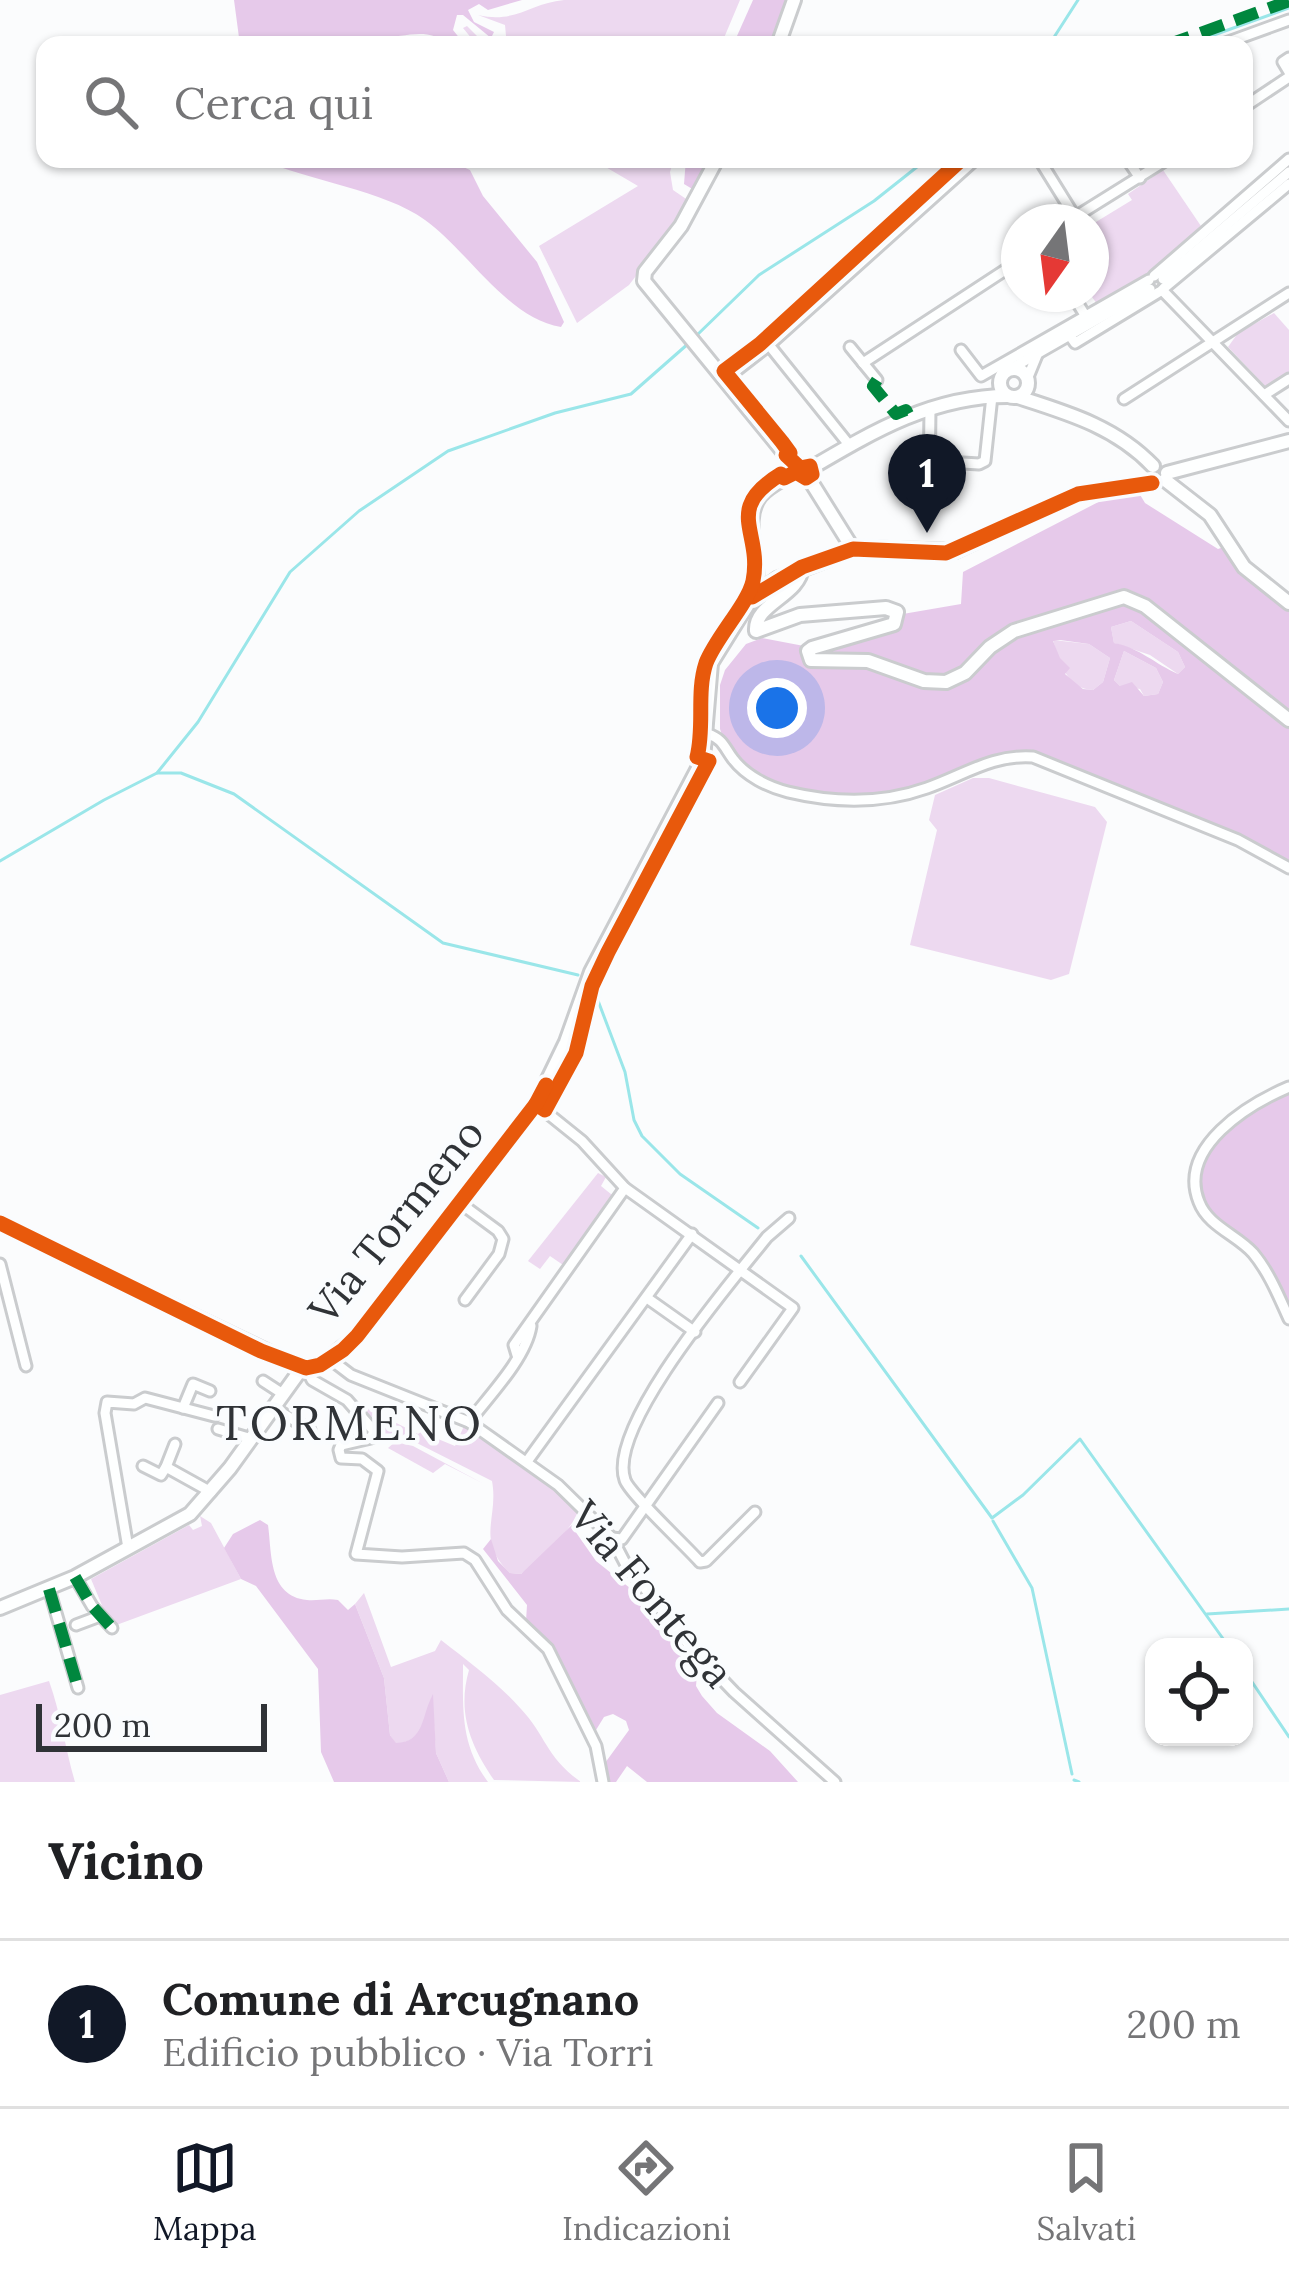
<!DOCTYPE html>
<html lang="it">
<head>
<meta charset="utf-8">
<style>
  :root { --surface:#fff; --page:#f6f6f6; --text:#202124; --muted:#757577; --line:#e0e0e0; --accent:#111827 }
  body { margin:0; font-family:Lora,serif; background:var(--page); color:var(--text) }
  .controls { position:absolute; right:36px; bottom:36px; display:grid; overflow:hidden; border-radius:24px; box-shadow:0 3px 9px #0004 }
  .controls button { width:108px; height:108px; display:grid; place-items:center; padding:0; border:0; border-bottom:3px solid var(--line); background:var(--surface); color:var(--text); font:60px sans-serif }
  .compass { position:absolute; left:1001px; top:204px; width:108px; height:108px; border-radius:50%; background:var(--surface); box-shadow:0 3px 9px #0004; rotate:194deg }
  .scale { position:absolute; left:36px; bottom:30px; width:231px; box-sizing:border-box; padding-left:12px; border:6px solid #303337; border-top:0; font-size:33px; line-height:42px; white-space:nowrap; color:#303337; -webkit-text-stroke:9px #fafcfe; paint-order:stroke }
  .you { position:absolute; left:777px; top:708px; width:42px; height:42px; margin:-30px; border:9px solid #fff; border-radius:50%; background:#1a73e8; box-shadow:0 0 0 18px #1a73e833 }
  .badge { display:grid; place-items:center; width:78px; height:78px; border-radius:50%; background:var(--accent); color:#fff; font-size:39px; font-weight:700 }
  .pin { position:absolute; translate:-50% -99px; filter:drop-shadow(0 3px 6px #0008) }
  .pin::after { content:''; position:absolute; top:63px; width:42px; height:36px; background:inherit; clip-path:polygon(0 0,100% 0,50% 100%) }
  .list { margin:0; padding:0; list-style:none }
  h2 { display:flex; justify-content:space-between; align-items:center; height:156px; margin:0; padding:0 48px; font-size:51px }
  h2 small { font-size:39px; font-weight:400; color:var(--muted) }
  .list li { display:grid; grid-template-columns:78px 1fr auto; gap:36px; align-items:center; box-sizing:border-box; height:168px; padding:0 48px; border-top:3px solid var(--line) }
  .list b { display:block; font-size:45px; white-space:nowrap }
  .list p { margin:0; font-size:39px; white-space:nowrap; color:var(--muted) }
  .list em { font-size:39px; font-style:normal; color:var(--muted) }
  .icon { flex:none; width:66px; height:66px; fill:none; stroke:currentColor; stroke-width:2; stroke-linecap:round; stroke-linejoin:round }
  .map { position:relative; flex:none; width:1289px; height:1782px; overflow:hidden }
  .search { position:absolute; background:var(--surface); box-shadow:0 3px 9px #0004; left:36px; right:36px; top:36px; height:132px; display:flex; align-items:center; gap:30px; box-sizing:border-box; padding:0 42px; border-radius:24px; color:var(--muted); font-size:45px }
  .sheet { height:324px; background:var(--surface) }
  nav { display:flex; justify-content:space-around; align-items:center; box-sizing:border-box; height:168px; border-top:3px solid var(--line); background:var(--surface); font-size:33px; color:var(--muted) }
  nav a { display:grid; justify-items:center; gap:6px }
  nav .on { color:var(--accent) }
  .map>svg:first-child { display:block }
</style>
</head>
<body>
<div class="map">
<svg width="1289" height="1782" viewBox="0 0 1289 1782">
  <rect width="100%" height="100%" fill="#fbfcfd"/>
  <g fill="#edd9f0">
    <path d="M 564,0 L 740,0 L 721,45 L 477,45 L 463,28 L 467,26 L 486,45 L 498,44 L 506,36 L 505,25 L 478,15 C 516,24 530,3 564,0 Z"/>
    <path d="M 592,159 L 674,159 L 670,172 L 673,190 L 692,203 L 629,285 L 577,323 L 539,246 L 638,186 Z"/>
    <path d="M 1163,170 L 1205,232 L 1151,276 L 1099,307 L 1090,294 L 1091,225 L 1132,200 L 1128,194 Z"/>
    <path d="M 1274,313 L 1289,330 L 1289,375 L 1265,386 L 1228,347 L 1238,333 Z"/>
    <path d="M 1131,621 L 1178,652 L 1185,667 L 1178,674 L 1150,655 L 1114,643 L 1111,627 Z"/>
    <path d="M 1053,640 L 1089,644 L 1110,658 L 1103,682 L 1093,690 C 1067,689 1059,662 1053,640 Z"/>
    <path d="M 1124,651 L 1156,668 L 1163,682 L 1158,694 L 1144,696 L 1140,689 L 1120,686 L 1114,680 Z"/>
    <path d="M 973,778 L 989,778 L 1095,807 L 1107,822 L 1069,974 L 1051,980 L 910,945 L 937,830 L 929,820 L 935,795 Z"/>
    <path d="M 598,1173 L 606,1177 L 601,1186 L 617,1199 L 566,1267 L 550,1256 L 540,1269 L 528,1261 Z"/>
    <path d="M 361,1405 L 418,1434 L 421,1432 L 455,1446 L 464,1426 L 539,1475 L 578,1511 C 571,1532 541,1558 521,1574 L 510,1573 C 475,1539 499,1519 492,1481 L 401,1435 L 384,1438 L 375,1424 L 383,1420 L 366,1415 Z"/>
    <path d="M 395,1442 L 413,1446 L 484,1484 L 445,1464 L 433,1473 L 388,1448 Z"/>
    <path d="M 200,1516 L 211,1523 L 241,1579 L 111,1627 L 91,1579 L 189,1525 L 193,1530 L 202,1526 Z"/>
    <path d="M 364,1593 L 391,1667 L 435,1651 L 441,1640 C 469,1662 497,1682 521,1709 C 547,1737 545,1756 581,1782 L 494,1780 C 470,1745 457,1712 469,1670 L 463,1664 C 463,1709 460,1744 488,1782 L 449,1782 L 436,1753 L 432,1697 C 425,1719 423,1741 396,1744 L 390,1735 L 384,1678 L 355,1604 Z"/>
    <path d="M 49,1681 C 61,1714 65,1748 75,1782 L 0,1782 L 0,1695 Z"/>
  </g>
  <g fill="#e6c9ea" fill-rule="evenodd">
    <path d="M 234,0 L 522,0 L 488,10 L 479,4 L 468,10 L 474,22 L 494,32 L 491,38 L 463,15 L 457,15 L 453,30 L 465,45 L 448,45 C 430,26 404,37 381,38 C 369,39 363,35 351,40 L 350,45 L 240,45 Z"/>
    <path d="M 753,0 L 792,0 L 777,45 L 733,45 Z"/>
    <path d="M 260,159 L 445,159 L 470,170 L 483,196 L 537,262 L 564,322 L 561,327 C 507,318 469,252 425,220 C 384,190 308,181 260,159 Z"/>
    <path d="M 686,159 L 716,159 L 699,193 L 684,184 Z"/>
    <path d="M 1139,493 L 1145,503 L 1218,549 L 1226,546 L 1289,608 L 1289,868 L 1272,857 L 1058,766 L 1013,754 L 924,789 L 861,800 L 777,789 L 745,771 L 725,745 L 720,729 L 720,685 L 725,670 L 746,644 L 762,638 L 804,646 L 808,650 L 893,624 L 897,615 L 961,604 L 963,572 L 1110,496 ZM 1131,621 L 1178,652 L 1185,667 L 1178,674 C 1155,664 1140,648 1114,643 L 1111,627 ZM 1060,640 L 1089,644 L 1110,658 L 1103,682 L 1093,690 L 1083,689 L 1065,674 L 1070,668 L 1060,658 L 1053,641 ZM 1124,651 L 1156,668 L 1163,682 L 1158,694 L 1144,696 L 1132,682 L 1120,686 L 1114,680 Z"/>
    <path d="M 1289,1087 L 1289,1319 L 1254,1254 L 1215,1222 L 1196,1189 L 1205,1149 L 1223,1128 Z"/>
    <path d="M 260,1520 L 268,1525 C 272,1553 268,1596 307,1600 C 318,1601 327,1598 338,1600 L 348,1610 L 355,1604 L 384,1678 L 390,1735 L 396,1743 C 425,1742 421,1716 433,1694 L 436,1753 L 449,1782 L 334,1782 L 321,1752 L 318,1669 L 256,1586 L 241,1579 L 224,1548 L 233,1534 Z"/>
    <path d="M 575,1522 L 575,1531 L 596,1561 L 645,1600 L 698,1661 L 696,1686 L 702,1696 L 717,1713 L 770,1751 L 798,1782 L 647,1782 L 627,1766 L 616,1782 L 606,1782 L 605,1763 L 629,1730 L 626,1721 L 613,1714 L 604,1717 L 596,1730 C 573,1692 561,1651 526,1621 L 527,1605 L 483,1549 L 491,1539 L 498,1561 L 510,1573 L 521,1574 Z"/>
  </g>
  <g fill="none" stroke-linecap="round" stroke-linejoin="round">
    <g stroke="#9ae6e9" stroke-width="3">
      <path d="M 1049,45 L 1078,0"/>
      <path d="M 1186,45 L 1289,8"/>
      <path d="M 696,336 L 759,275 L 874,201 L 927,159"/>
      <path d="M 157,773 L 181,773 L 234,794 L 443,943 L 578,975"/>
      <path d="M 0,861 L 104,800 L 157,773 L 198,722 L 290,572 L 359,511 L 448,451 L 555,413 L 631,394 L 689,343"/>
      <path d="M 594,990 L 625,1072 L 634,1120 L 642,1136 L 680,1174 L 758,1228"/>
      <path d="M 801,1256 L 992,1518 L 1023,1495 L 1080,1439 L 1229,1647"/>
      <path d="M 993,1521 L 1032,1588 L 1072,1774"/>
      <path d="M 1207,1614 L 1289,1609"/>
      <path d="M 1244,1670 L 1289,1737"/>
      <path d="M 1074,1780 L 1079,1782"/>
    </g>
    <defs>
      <g id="street">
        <path d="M 1220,45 L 1289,20"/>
        <path d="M 1289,58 L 1283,62 L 1289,72"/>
        <path d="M 1244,107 L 1289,77"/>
        <path d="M 1039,159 L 1075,217"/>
        <path d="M 1127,159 L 1140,178"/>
        <path d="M 1073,222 L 1075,217 L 1168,159"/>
        <path d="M 1154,276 L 1289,159"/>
        <path d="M 1163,279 L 1289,172"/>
        <path d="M 1164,288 L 1289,184"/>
        <path d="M 1162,290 L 1289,421"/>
        <path d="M 1072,294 L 1088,320"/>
        <path d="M 1070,336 L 1075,343 L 1159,292"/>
        <path d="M 769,345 L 850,446"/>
        <path d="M 850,347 L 877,380"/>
        <path d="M 961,350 L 981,376 L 1149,280"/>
        <path d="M 863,363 L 1019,261"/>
        <path d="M 1012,368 L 1150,289"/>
        <path d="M 1028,377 L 1037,355"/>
        <path d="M 724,380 L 769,345 L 976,159"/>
        <path d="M 1264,395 L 1289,379"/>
        <path d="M 1124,399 L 1289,293"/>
        <path d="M 930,461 L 979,464 L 985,461 L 992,396"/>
        <path d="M 929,492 L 930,408"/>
        <path d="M 708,734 C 723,739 724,747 733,759 C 746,776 768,787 788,792 C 834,803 882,804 927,788 C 964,775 993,754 1033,757 L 1238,840 L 1289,868"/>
        <path d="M 1289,1087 C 1249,1104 1177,1147 1199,1202 C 1208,1226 1237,1235 1253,1253 C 1269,1272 1279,1297 1289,1319"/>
        <path d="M 536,1104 L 582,1141 L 625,1188 L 793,1308 L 740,1382"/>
        <path d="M 460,1203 L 498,1231 L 503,1239 L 499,1254 L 465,1300"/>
        <path d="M 0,1264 L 26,1366"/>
        <path d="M 647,1298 L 695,1332"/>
        <path d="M 517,1355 L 514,1345 L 625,1188"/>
        <path d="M 330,1359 L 351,1375 L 469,1422 L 558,1485 L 612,1538 L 625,1563 L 689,1645 L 734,1692 L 835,1782"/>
        <path d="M 306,1368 L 312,1380 L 347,1400 L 374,1431 L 371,1438 L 341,1445 L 339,1450 L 341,1458 L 362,1459 L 378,1471 L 356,1554 L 402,1557 L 464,1553 L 475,1560 L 507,1610 L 548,1649 L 596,1746 L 603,1782"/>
        <path d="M 263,1381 L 283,1394"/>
        <path d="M 183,1408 L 193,1384 L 210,1391"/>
        <path d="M 274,1408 L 310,1430"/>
        <path d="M 469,1422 C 489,1396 526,1358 531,1326"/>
        <path d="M 218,1429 L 252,1439"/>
        <path d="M 528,1460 L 692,1234"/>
        <path d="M 143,1466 L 161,1475 L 166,1467 L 211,1492"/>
        <path d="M 166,1467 L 175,1444"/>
        <path d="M 755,1512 L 706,1561 L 700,1562 C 686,1546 629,1493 625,1480 C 606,1427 733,1280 767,1237 L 789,1218"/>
        <path d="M 612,1538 L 622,1539 L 718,1403"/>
        <path d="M 128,1548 L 105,1413 L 107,1402 L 134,1404 L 145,1398 L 214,1416"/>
        <path d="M 75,1577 L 92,1606 L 112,1628"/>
        <path d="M 49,1589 L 78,1688"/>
        <path d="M 76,1625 L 100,1616"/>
      </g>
      <g id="secondary">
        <path d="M 778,45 L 794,0"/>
        <path d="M 717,159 L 681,226 L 645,272 L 644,281 L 786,455 L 800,468 L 806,465 L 811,468 L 810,476 L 793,473 C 782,480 768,486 760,496 C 739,523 765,564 753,596"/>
        <circle cx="1014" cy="383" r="14"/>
        <path d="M 1018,397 C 1068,413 1116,427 1153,466"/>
        <path d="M 811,468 C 874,431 933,396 1008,396"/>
        <path d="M 1167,473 L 1289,441"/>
        <path d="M 808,477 L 853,549"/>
        <path d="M 1165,480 L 1210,515 L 1244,567 L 1289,603"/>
        <path d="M 802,567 C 800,596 754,603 756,631 L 800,615 L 886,608 L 897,612 L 894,624 L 812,648 L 808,651 L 811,660 L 868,661 L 924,681 L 946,682 L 965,673 L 990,647 L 1014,631 L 1124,597 L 1145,606 L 1289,720"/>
        <path d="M 0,1223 L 302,1368"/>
        <path d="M 302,1368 L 320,1365 L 357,1336 L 536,1104 L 566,1042 L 591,972 L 703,759 L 711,663 L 752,597 L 777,579 L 857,548 L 955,551 L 1078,494 L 1152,483"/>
        <path d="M 0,1608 L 75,1577 L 190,1514 L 230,1468 L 302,1368"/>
      </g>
    </defs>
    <use href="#street" stroke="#caccce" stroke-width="15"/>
    <use href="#secondary" stroke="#caccce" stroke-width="18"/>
    <use href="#street" stroke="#feffff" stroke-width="9"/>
    <use href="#secondary" stroke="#feffff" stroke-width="12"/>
    <g stroke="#00873e" stroke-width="12" stroke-dasharray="24 12" stroke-linecap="butt">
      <path d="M 1167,45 L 1289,1"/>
      <path d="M 877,380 L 873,386 L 896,414 L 906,410 L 908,414"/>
      <path d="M 75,1577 L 92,1606 L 112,1628"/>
      <path d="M 49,1589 L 78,1688"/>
    </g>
    <defs>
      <g id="cycleway">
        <path d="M 752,597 L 802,567 L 853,549 L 946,553 L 1078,494 L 1152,483"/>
        <path d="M 536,1104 L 545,1110 L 576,1053 L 592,986 L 608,952 L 709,761 L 697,757 C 705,726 696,693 706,663 C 716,637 748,604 753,581 C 763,531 722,510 781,474 L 784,478 L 796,472 L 806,478 L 812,474 L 810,466 L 800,468 L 786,455 L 790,453 L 782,442 L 724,371 L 760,344 L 962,159"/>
        <path d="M 0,1223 L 261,1351 L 306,1368 L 320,1365 L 343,1350 L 357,1336 L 536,1104 L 546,1085"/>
      </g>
    </defs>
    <use href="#cycleway" stroke="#fafcfe" stroke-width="22"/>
    <use href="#cycleway" stroke="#e8590c" stroke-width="15"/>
  </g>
  <g text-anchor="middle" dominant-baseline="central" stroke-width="9" stroke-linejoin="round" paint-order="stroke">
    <g font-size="42" fill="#303337" stroke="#fafcfe">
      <text transform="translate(396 1221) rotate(-51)">Via Tormeno</text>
      <text transform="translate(652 1594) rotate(50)">Via Fontega</text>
    </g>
    <g font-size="48" letter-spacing="3" fill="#303337" stroke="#fafcfe">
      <text x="350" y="1422">TORMENO</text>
    </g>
  </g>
</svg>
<div class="controls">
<button><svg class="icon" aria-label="locate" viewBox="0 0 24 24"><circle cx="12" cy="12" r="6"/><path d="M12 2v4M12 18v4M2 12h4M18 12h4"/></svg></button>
</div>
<svg class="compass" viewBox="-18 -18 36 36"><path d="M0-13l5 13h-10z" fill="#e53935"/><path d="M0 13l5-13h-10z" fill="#757577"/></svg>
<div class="scale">200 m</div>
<div class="you"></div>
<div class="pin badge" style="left:927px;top:533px">1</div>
<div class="search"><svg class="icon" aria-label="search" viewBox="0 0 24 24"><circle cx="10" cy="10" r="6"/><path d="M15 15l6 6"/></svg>Cerca qui</div>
</div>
<section class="sheet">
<h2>Vicino<small></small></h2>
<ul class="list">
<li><span class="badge">1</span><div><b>Comune di Arcugnano</b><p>Edificio pubblico · Via Torri</p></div><em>200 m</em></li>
</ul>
</section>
<nav>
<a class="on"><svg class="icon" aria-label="map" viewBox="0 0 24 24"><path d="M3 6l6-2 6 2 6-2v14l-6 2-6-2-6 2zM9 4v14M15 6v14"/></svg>Mappa</a>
<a><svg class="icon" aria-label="directions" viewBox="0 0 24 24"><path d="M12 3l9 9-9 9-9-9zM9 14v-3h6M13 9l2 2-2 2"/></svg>Indicazioni</a>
<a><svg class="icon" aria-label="saved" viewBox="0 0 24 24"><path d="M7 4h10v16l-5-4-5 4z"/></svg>Salvati</a>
</nav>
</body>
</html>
